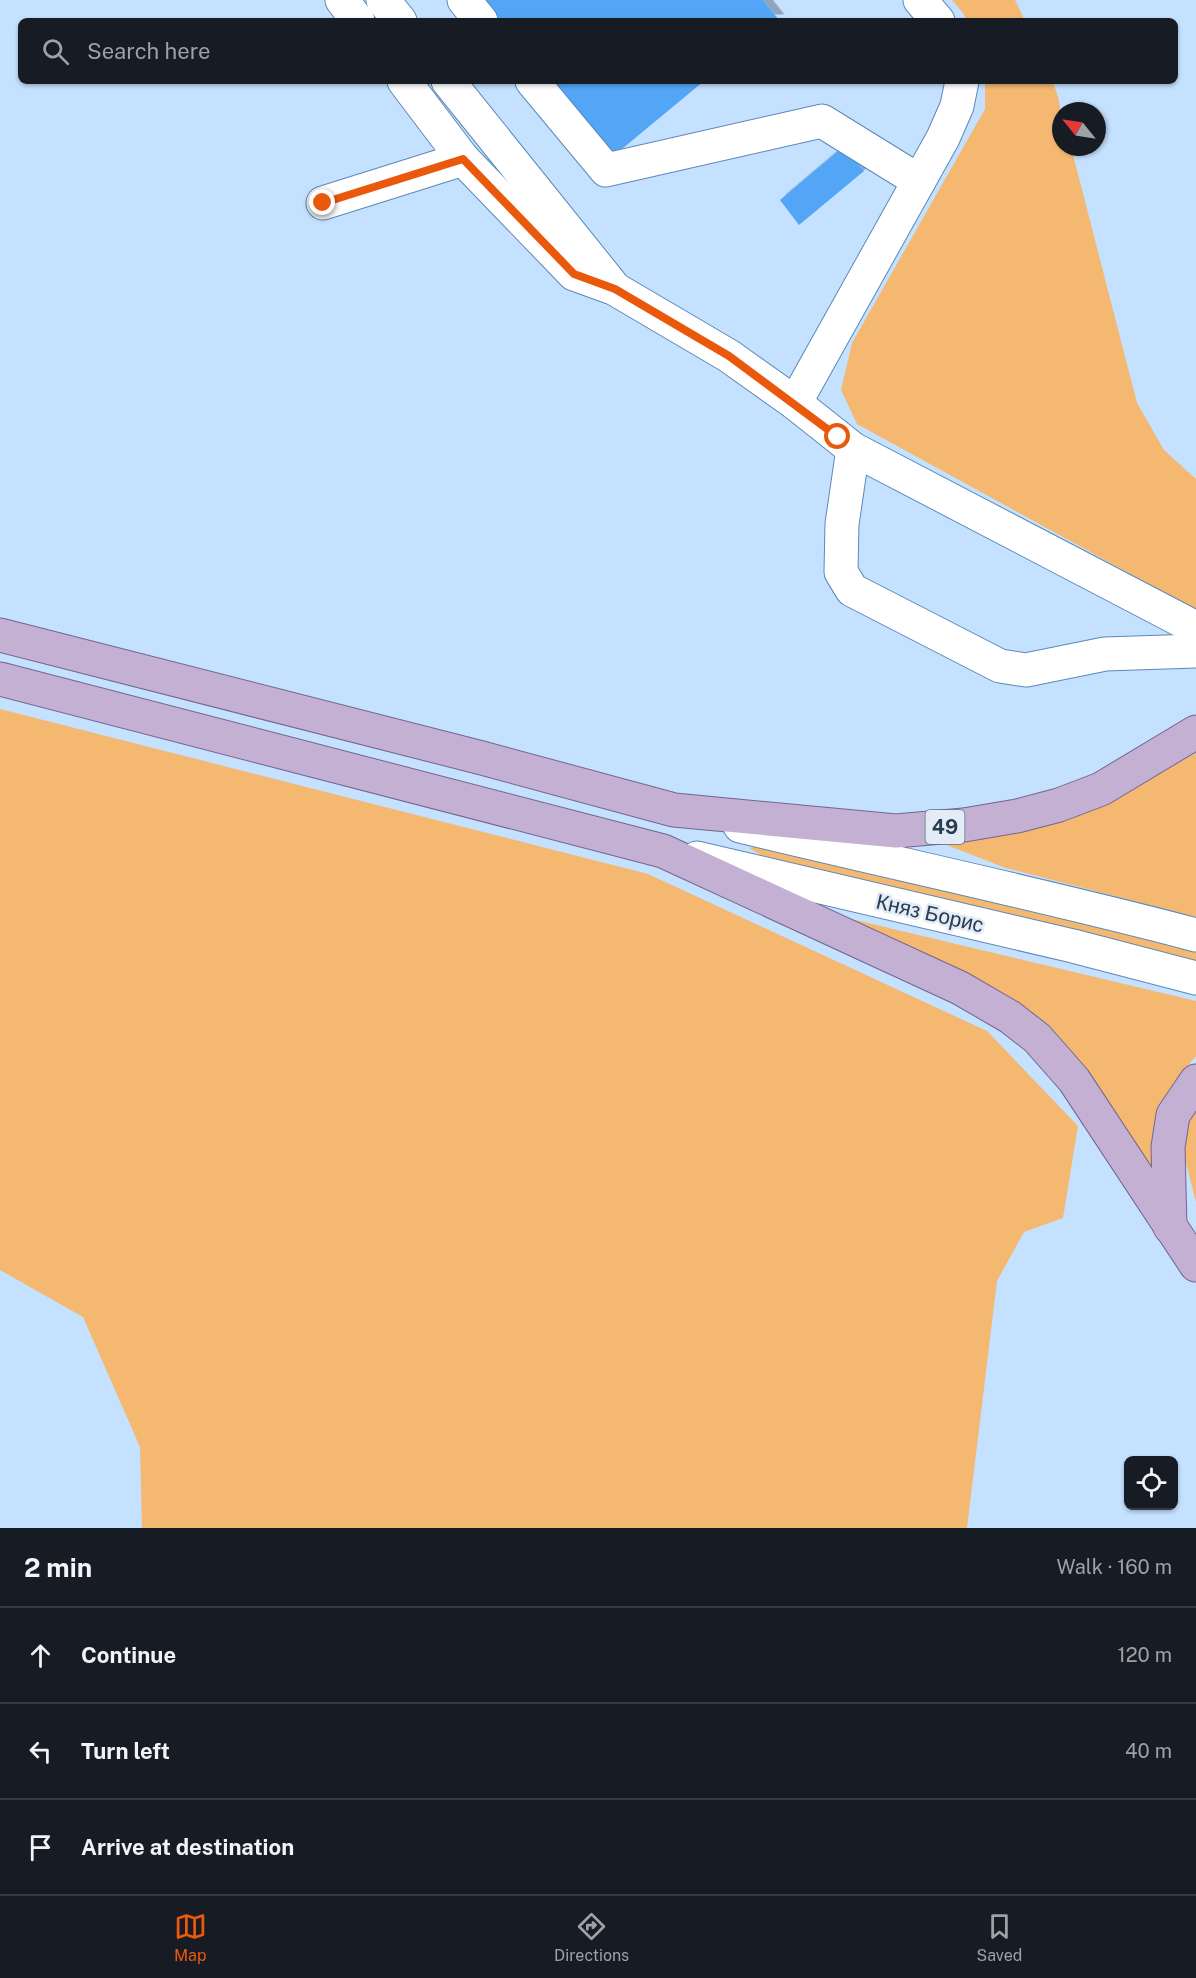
<!DOCTYPE html>
<html lang="en">
<head>
<meta charset="utf-8">
<style>
  :root { --surface:#171b24; --page:#242831; --text:#f1f3f6; --muted:#9ea1a6; --line:#363941; --accent:#ea580c }
  body { margin:0; font-family:"Public Sans",sans-serif; background:var(--page); color:var(--text) }
  .controls { position:absolute; right:18px; bottom:18px; display:grid; overflow:hidden; border-radius:9px; box-shadow:0 2px 4px #0004 }
  .controls button { width:54px; height:54px; display:grid; place-items:center; padding:0; border:0; border-bottom:2px solid var(--line); background:var(--surface); color:var(--text); font:30px sans-serif }
  .compass { position:absolute; left:1052px; top:102px; width:54px; height:54px; border-radius:50%; background:var(--surface); box-shadow:0 2px 4px #0004; rotate:300deg }
  .stop { position:absolute; width:18px; height:18px; margin:-14px; border:4px solid #ea580c; border-radius:50%; background:#fff }
  .stop.end { background:#ea580c; border-color:#fff; box-shadow:0 2px 6px #0008 }
  .list { margin:0; padding:0; list-style:none }
  h2 { display:flex; justify-content:space-between; align-items:center; height:78px; margin:0; padding:0 24px; font-size:26px }
  h2 small { font-size:20px; font-weight:400; color:var(--muted) }
  .list li { display:grid; grid-template-columns:39px 1fr auto; gap:18px; align-items:center; box-sizing:border-box; height:96px; padding:0 24px; border-top:2px solid var(--line) }
  .list b { display:block; font-size:22px; white-space:nowrap }
  .list em { font-size:20px; font-style:normal; color:var(--muted) }
  .icon { flex:none; width:33px; height:33px; fill:none; stroke:currentColor; stroke-width:2; stroke-linecap:round; stroke-linejoin:round }
  .map { position:relative; flex:none; width:1196px; height:1528px; overflow:hidden }
  .search { position:absolute; background:var(--surface); box-shadow:0 2px 4px #0004; left:18px; right:18px; top:18px; height:66px; display:flex; align-items:center; gap:15px; box-sizing:border-box; padding:0 21px; border-radius:9px; color:var(--muted); font-size:22px }
  .sheet { height:366px; background:var(--surface) }
  nav { display:flex; justify-content:space-around; align-items:center; box-sizing:border-box; height:84px; border-top:2px solid var(--line); background:var(--surface); font-size:16px; color:var(--muted) }
  nav a { display:grid; justify-items:center; gap:3px }
  nav .on { color:var(--accent) }
  .map>svg:first-child { display:block }
</style>
</head>
<body>
<div class="map">
<svg width="1196" height="1528" viewBox="0 0 1196 1528">
  <defs>
    <filter id="shadow"><feDropShadow dx="5.5" dy="-5.5" stdDeviation="0" flood-color="#0004"/></filter>
  </defs>
  <rect width="100%" height="100%" fill="#c4e1ff"/>
  <g fill="#f4b871">
    <path d="M 952,0 L 1015,0 L 1025,21 L 967,21 L 963,13 Z"/>
    <path d="M 985,81 L 1052,81 C 1063,104 1061,122 1061,147 L 1071,147 L 1137,403 L 1164,450 L 1196,479 L 1196,610 L 857,424 L 841,390 L 852,343 L 985,109 Z"/>
    <path d="M 0,709 L 648,874 L 987,1031 L 1078,1126 L 1063,1218 L 1024,1232 L 997,1281 L 967,1528 L 142,1528 L 140,1447 L 83,1317 L 0,1270 Z"/>
    <path d="M 1196,753 L 1196,917 L 1006,868 L 931,839 L 1105,803 Z"/>
    <path d="M 759,846 L 1004,901 L 1196,951 L 1196,963 L 761,855 L 749,848 Z"/>
    <path d="M 847,918 L 1196,1001 L 1196,1056 L 1174,1082 L 1158,1109 L 1155,1176 L 1109,1102 L 1067,1052 L 1013,1001 L 952,966 L 853,925 Z"/>
    <path d="M 1196,1106 L 1196,1202 L 1184,1155 L 1185,1126 Z"/>
  </g>
  <g fill="#53a6f6" filter="url(#shadow)">
    <path d="M 483,0 L 763,0 L 779,20 L 500,21 Z"/>
    <path d="M 549,81 L 704,81 L 611,158 Z"/>
    <path d="M 844,146 L 864,171 L 799,225 L 780,200 Z"/>
  </g>
  <g fill="none" stroke-linecap="round" stroke-linejoin="round">
    <defs>
      <g id="minor">
        <path d="M 342,0 L 358,21"/>
        <path d="M 383,0 L 400,21"/>
        <path d="M 464,0 L 481,21"/>
        <path d="M 920,0 L 938,21"/>
        <path d="M 404,81 L 463,159 L 574,274 L 610,287"/>
        <path d="M 448,81 L 615,289 L 729,356 L 795,403 L 853,449 L 1196,628"/>
        <path d="M 532,81 L 606,170 L 822,121 L 919,181"/>
        <path d="M 323,203 L 463,159"/>
        <path d="M 795,403 L 943,138 L 957,106 L 962,81"/>
        <path d="M 853,449 L 842,524 L 841,572 L 852,590 L 1000,666 L 1026,670 L 1105,654 L 1196,651"/>
        <path d="M 740,826 C 892,863 1045,895 1196,935"/>
        <path d="M 697,858 L 1073,946 L 1196,978"/>
      </g>
      <g id="major">
        <path d="M 0,635 L 482,758 L 674,810 L 896,831 L 964,825 L 1017,816 L 1059,805 L 1101,789 L 1196,732"/>
        <path d="M 0,679 L 663,851 L 960,988 L 1010,1017 L 1037,1038 L 1074,1080 L 1196,1265"/>
        <path d="M 1170,1227 L 1168,1147 L 1173,1115 L 1196,1081"/>
      </g>
    </defs>
    <use href="#minor" stroke="#5c89b7" stroke-width="35"/>
    <use href="#major" stroke="#736591" stroke-width="35"/>
    <use href="#minor" stroke="#fff" stroke-width="33"/>
    <use href="#major" stroke="#c3b0d2" stroke-width="33"/>
  </g>
  <g fill="none" stroke-linecap="round" stroke-linejoin="round">
    <path stroke="#ea580c" stroke-width="8" d="M 323,203 L 463,159 L 574,274 L 615,289 L 729,356 L 838,437"/>
  </g>
  <g text-anchor="middle" dominant-baseline="central" stroke-width="5" stroke-linejoin="round" paint-order="stroke">
    <rect fill="#e2ebf6" stroke="#607082" stroke-width="1.5" x="925.5" y="810" width="39" height="34" rx="4.5"/>
    <g font-size="20" font-weight="bold" fill="#283c50">
      <text x="945" y="827">49</text>
    </g>
    <g font-size="21" fill="#283c50" stroke="#e2ebf6">
      <text transform="translate(930 913) rotate(13)">Княз Борис</text>
    </g>
  </g>
</svg>
<div class="controls">
<button><svg class="icon" aria-label="locate" viewBox="0 0 24 24"><circle cx="12" cy="12" r="6"/><path d="M12 2v4M12 18v4M2 12h4M18 12h4"/></svg></button>
</div>
<svg class="compass" viewBox="-18 -18 36 36"><path d="M0-13l5 13h-10z" fill="#e53935"/><path d="M0 13l5-13h-10z" fill="#9ea1a6"/></svg>
<div class="stop" style="left:838px;top:437px"></div>
<div class="stop end" style="left:323px;top:203px"></div>
<div class="search"><svg class="icon" aria-label="search" viewBox="0 0 24 24"><circle cx="10" cy="10" r="6"/><path d="M15 15l6 6"/></svg>Search here</div>
</div>
<section class="sheet">
<h2>2 min<small>Walk · 160 m</small></h2>
<ul class="list">
<li><svg class="icon" aria-label="ahead" viewBox="0 0 24 24"><path d="M12 20V5M6 11l6-6 6 6"/></svg><div><b>Continue</b></div><em>120 m</em></li>
<li><svg class="icon" aria-label="left" viewBox="0 0 24 24"><path d="M17 20v-9H6M10 6l-5 5 5 5"/></svg><div><b>Turn left</b></div><em>40 m</em></li>
<li><svg class="icon" aria-label="arrive" viewBox="0 0 24 24"><path d="M6 21V4h12l-3 4 3 4H6"/></svg><div><b>Arrive at destination</b></div></li>
</ul>
</section>
<nav>
<a class="on"><svg class="icon" aria-label="map" viewBox="0 0 24 24"><path d="M3 6l6-2 6 2 6-2v14l-6 2-6-2-6 2zM9 4v14M15 6v14"/></svg>Map</a>
<a><svg class="icon" aria-label="directions" viewBox="0 0 24 24"><path d="M12 3l9 9-9 9-9-9zM9 14v-3h6M13 9l2 2-2 2"/></svg>Directions</a>
<a><svg class="icon" aria-label="saved" viewBox="0 0 24 24"><path d="M7 4h10v16l-5-4-5 4z"/></svg>Saved</a>
</nav>
</body>
</html>
